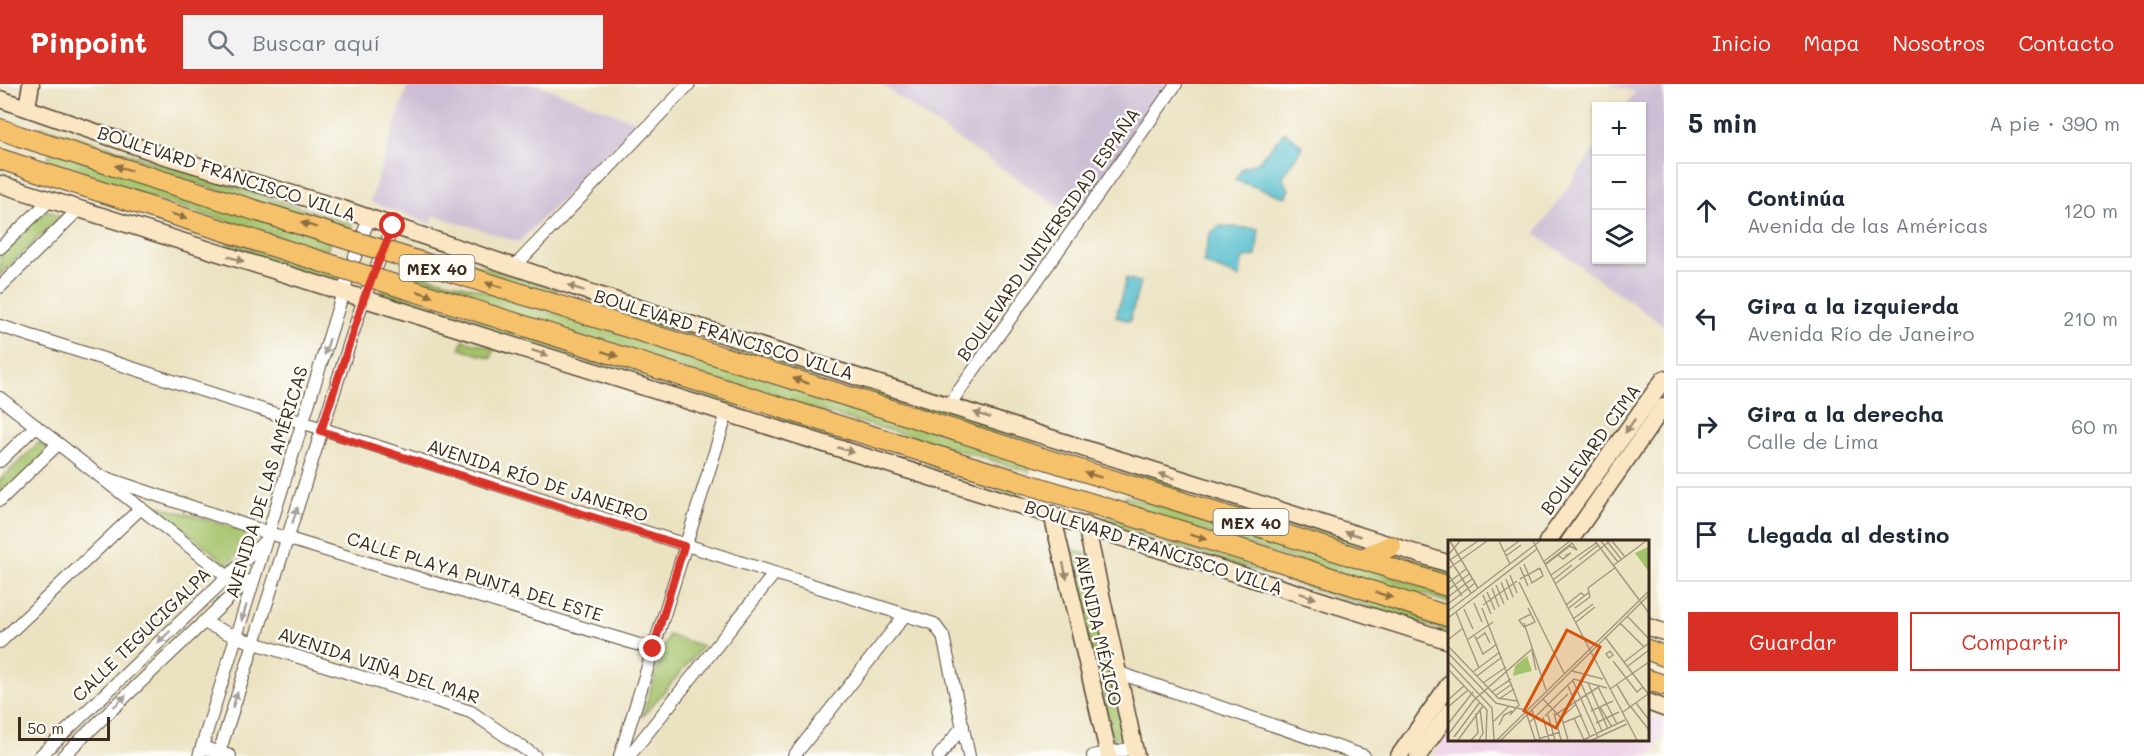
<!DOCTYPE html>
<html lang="es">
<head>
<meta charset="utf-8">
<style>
  :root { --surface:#fff; --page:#f2f2f3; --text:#1f2937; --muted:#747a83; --line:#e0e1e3; --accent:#d93025 }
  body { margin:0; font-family:Mali,sans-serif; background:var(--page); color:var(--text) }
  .controls { position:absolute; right:18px; top:18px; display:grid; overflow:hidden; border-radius:0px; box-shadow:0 2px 4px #0004 }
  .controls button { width:54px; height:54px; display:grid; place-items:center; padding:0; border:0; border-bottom:2px solid var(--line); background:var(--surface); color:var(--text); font:30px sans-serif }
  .scale { position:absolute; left:18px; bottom:15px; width:92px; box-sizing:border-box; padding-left:6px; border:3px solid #3b2a1e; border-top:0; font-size:16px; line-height:21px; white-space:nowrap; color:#3b2a1e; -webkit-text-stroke:4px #fdfcf7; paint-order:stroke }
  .stop { position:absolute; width:18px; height:18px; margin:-14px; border:4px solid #d93025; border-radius:50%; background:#fff }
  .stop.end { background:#d93025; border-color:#fff; box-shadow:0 2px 6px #0008 }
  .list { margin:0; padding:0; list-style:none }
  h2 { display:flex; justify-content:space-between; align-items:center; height:78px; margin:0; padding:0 24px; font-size:26px }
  h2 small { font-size:20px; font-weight:400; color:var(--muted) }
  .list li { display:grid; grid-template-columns:39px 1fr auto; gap:18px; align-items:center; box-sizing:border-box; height:96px; margin:0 12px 12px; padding:0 12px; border:2px solid var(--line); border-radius:0px }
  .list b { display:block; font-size:22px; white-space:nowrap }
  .list p { margin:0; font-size:20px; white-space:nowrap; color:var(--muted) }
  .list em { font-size:20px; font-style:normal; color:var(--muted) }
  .actions { display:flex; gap:12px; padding:18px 24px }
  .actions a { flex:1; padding:14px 0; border:2px solid var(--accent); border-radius:0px; text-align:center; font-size:21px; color:var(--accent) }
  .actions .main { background:var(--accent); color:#fff }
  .icon { flex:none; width:33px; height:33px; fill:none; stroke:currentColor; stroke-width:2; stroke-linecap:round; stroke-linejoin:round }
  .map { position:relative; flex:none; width:1664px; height:672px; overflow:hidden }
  header { display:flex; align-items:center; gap:36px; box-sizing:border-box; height:84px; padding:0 30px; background:var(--accent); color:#fff }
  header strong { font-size:28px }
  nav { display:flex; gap:33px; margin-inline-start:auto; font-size:21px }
  .search { width:420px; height:54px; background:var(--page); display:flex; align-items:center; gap:15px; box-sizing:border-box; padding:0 21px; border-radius:0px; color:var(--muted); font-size:22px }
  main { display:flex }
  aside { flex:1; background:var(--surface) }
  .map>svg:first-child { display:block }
</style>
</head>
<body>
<header>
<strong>Pinpoint</strong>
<div class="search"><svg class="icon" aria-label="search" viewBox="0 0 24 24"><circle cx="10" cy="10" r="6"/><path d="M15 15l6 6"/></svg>Buscar aquí</div>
<nav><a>Inicio</a><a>Mapa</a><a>Nosotros</a><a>Contacto</a></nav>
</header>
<main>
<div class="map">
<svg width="1664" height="672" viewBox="0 0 1664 672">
  <rect width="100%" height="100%" fill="#fdfcf7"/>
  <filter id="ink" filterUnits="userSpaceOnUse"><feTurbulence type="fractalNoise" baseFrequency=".0167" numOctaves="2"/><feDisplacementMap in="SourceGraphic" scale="12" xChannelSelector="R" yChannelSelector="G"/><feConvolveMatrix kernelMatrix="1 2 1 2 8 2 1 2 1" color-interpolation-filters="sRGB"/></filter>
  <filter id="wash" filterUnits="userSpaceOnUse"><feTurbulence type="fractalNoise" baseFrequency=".008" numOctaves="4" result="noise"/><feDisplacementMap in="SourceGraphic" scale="24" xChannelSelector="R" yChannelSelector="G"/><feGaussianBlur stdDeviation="1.35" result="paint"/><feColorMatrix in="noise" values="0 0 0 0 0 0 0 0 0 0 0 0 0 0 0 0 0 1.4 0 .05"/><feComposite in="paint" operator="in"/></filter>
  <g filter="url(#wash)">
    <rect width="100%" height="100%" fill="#ebe2c1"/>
    <path fill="#eed0e8" d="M 1648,631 L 1664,636 L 1664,649 L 1651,672 L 1433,672 L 1449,647 L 1450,656 L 1648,656 Z"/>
    <g fill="#ccbed4">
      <path d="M 408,0 L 537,0 L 638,38 L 519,158 L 434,131 L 431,140 L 370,118 Z"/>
      <path d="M 881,0 L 1168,0 L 1075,134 L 931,37 Z"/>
      <path d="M 1607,0 L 1664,0 L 1664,242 L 1535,150 L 1596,63 L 1596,176 L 1642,176 L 1642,22 L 1625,22 L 1635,8 Z"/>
    </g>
    <g fill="#a4c269" stroke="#707644" stroke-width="1.5">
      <path d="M 41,42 L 352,140 L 351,147 L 41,51 Z"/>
      <path d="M 52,66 L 330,156 L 327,167 L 44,82 Z"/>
      <path d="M 46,126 L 61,132 L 0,191 L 0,170 Z"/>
      <path d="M 391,155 L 557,205 L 555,212 L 390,162 Z"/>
      <path d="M 227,158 L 338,191 L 334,197 L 232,167 Z"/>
      <path d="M 401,186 L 489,208 L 1032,376 L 1029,388 C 946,360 860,340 776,314 C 649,276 524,234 398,193 Z"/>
      <path d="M 382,205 L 750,320 L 731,323 L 379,214 Z"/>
      <path d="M 629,227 L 693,248 L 691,254 L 627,235 Z"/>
      <path d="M 463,256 L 494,264 L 491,274 L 460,265 Z"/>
      <path d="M 744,264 L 1036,351 L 1036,362 L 730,268 Z"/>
      <path d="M 775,330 L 853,355 L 851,361 L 766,334 Z"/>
      <path d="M 40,358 L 50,368 L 0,416 L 0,396 Z"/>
      <path d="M 923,372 L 1024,405 L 1021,413 L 936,385 Z"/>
      <path d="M 1120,381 L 1375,461 L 1351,463 L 1120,387 Z"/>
      <path d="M 1125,412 L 1221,437 L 1449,511 L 1449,519 L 1426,511 L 1403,509 L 1123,423 Z"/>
      <path d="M 155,421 L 260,451 L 227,480 Z"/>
      <path d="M 1106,431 L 1449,539 L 1449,548 L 1105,440 Z"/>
      <path d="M 1075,466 L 1086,470 L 1124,653 L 1113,655 L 1069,476 Z"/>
      <path d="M 1400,471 L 1449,486 L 1449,495 L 1379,473 Z"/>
      <path d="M 668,551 L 703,562 L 642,633 Z"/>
    </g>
    <g fill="#52bdcd" stroke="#467476" stroke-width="1.5">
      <path d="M 1285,48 L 1303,62 L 1282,94 L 1289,105 L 1285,113 L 1235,96 L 1242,84 L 1257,79 Z"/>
      <path d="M 1220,142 L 1259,145 L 1256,172 L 1242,175 L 1240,194 L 1203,179 L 1210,149 Z"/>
      <path d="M 1126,194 L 1140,198 L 1130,237 L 1116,233 Z"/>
    </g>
  </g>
  <g filter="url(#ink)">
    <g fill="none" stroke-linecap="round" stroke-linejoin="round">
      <defs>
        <g id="street">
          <path d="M 0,164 L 49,117"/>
          <path d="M 514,183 L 689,0"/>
          <path d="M 0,203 L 77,127"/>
          <path d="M 0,242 L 934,540 L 943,552 L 969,672"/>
          <path d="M 0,314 L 241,503"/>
          <path d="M 949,321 L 1176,0"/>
          <path d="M 0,377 L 36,342"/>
          <path d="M 100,392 L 269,449 L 653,565"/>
          <path d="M 0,416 L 58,360"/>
          <path d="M 203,538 L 236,553 L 471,628 L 535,672"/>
          <path d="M 0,558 L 141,424"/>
          <path d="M 1119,589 L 1364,672"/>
          <path d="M 202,663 L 230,672"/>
          <path d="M 40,672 L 266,456"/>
          <path d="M 63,672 L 247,497"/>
          <path d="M 199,672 L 350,186 L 369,134"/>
          <path d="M 218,672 L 364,214 L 393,142"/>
          <path d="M 620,672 L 727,329"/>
          <path d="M 629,672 L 774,490"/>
          <path d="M 794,672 L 905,531"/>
          <path d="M 939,672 L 963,642"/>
          <path d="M 1093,672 L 1134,664"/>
        </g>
        <g id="secondary">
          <path d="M 0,15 L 159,70 L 343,125 L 598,211 L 1450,480"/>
          <path d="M 27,23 L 31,0"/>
          <path d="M 0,100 L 1450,557"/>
          <path d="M 1052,430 L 1109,672"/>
          <path d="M 1086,441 L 1136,672"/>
          <path d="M 1547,458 L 1664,295"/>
          <path d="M 1569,458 L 1664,322"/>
          <path d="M 1648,543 L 1664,548"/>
          <path d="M 1648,618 L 1664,624"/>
          <path d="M 1399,672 L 1450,599"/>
          <path d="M 1418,672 L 1450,627"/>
        </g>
        <g id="primary">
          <path d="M 0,45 L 19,52"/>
          <path d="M 0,75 L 83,102"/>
          <path d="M 856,315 L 1450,503"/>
          <path d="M 849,345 L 1301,484 L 1450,533"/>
          <path d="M 1362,475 L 1391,462"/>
          <path d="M 1648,566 L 1664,572"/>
          <path d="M 1648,596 L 1664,601"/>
        </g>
      </defs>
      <use href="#street" stroke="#554636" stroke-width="14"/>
      <use href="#secondary" stroke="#554636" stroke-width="19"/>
      <use href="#primary" stroke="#554636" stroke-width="22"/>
      <use href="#street" stroke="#fff" stroke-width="12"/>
      <use href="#secondary" stroke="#fbe6c4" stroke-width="16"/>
      <use href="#primary" stroke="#f5c16b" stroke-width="20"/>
      <defs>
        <g id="primary-bridge">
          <path d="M 19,52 L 856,315"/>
          <path d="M 83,102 L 849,345"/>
        </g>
      </defs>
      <use href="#primary-bridge" stroke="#554636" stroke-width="22" stroke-linecap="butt"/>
      <use href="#primary-bridge" stroke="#f5c16b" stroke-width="20"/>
    </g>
    <defs><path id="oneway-solid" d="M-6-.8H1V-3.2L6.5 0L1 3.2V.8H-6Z" transform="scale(1.5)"/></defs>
    <g fill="#8f6e41">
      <use href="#oneway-solid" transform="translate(123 84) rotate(-163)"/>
      <use href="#oneway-solid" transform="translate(179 132) rotate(17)"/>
      <use href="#oneway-solid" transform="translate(309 141) rotate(-163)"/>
      <use href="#oneway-solid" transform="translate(494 201) rotate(-163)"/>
      <use href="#oneway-solid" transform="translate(425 210) rotate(18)"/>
      <use href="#oneway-solid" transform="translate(610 270) rotate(18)"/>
      <use href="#oneway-solid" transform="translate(801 297) rotate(-162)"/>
      <use href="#oneway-solid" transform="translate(1093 391) rotate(-163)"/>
      <use href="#oneway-solid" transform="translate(1198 453) rotate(17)"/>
      <use href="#oneway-solid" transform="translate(1384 511) rotate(18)"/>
    </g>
    <g fill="#9b8871">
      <use href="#oneway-solid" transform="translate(236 175) rotate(17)"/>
      <use href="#oneway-solid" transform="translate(576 204) rotate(-161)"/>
      <use href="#oneway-solid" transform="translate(540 269) rotate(18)"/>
      <use href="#oneway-solid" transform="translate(982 331) rotate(-162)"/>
      <use href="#oneway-solid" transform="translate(1630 342) rotate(125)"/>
      <use href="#oneway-solid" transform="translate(846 366) rotate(17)"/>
      <use href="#oneway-solid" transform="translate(1167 392) rotate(-163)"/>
      <use href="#oneway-solid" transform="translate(1353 450) rotate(-163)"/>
      <use href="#oneway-solid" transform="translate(1065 487) rotate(77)"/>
      <use href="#oneway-solid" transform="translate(1308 512) rotate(18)"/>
    </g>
    <g fill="#a79f9a">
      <use href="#oneway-solid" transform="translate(327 263) rotate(107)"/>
      <use href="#oneway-solid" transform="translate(295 431) rotate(-72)"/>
      <use href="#oneway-solid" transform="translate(244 529) rotate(107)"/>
      <use href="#oneway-solid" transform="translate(164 553) rotate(136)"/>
      <use href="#oneway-solid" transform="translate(235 616) rotate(-72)"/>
      <use href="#oneway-solid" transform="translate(120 617) rotate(-44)"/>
    </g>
  </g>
  <g fill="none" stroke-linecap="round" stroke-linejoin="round" filter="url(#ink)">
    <path stroke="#d93025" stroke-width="8" d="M 393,142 L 364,214 L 321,347 L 684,462 L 653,565"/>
  </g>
  <g text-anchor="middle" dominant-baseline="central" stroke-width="5" stroke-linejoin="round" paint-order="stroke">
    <g fill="#fdfcf7" stroke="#75695f" stroke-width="1.5">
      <rect x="399.5" y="171" width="75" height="26" rx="4.5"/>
      <rect x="1213.5" y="425" width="75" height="26" rx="4.5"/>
    </g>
    <g font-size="16" font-weight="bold" fill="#3b2a1e">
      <text x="437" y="184">MEX 40</text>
      <text x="1251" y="438">MEX 40</text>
    </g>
    <g font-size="18" fill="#3b2a1e" stroke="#fdfcf7">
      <text transform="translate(227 89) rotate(18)">BOULEVARD FRANCISCO VILLA</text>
      <text transform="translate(1048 150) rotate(-55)">BOULEVARD UNIVERSIDAD ESPAÑA</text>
      <text transform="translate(724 250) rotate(17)">BOULEVARD FRANCISCO VILLA</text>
      <text transform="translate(1590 365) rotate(-54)">BOULEVARD CIMA</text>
      <text transform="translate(538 396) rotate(18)">AVENIDA RÍO DE JANEIRO</text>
      <text transform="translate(266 398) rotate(-73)">AVENIDA DE LAS AMÉRICAS</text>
      <text transform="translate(1154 463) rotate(18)">BOULEVARD FRANCISCO VILLA</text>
      <text transform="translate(475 492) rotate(17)">CALLE PLAYA PUNTA DEL ESTE</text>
      <text transform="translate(1099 546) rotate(77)">AVENIDA MÉXICO</text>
      <text transform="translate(141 550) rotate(-44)">CALLE TEGUCIGALPA</text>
      <text transform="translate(379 581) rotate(18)">AVENIDA VIÑA DEL MAR</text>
    </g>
  </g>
  <g transform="translate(1448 456)">
    <rect width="201" height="201" fill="#ebe2c1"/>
    <path d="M 201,1 L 201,32 L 187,13 L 200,7 ZM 79,116 L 84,131 L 65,136 L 67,126 Z" fill="#a4c269"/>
    <path fill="none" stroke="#a59880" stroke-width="1.5" d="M 2,1 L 30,48M 51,1 L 62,24M 85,1 L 189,200M 147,1 L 201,73M 153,1 L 170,22M 159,1 L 173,19M 164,1 L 177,17M 56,12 L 71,1M 0,15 L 12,1M 110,15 L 115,19 L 123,13 L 117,16M 0,16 L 23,53M 58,16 L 73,5M 2,20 L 30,1M 131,20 L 150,5M 95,22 L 122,1M 76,24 L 84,43 L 95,36 L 92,28M 97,24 L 124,3 L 129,10 L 122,6 L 97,25M 166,25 L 198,1M 72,27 L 80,46M 0,29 L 39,1M 0,34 L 14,56M 62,35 L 69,53M 103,35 L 148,3M 58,39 L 65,57M 72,39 L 92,28M 105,40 L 124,25M 53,42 L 60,60M 71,42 L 116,133M 0,43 L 18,29M 107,44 L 162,1M 48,45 L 56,64M 44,48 L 51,67M 0,50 L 21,34M 39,52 L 47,70M 35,55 L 43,74M 0,57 L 24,39M 26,63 L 34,82M 0,64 L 27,43M 35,65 L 69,41M 118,65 L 133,53 L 137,56M 34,68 L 71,165 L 62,175M 80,68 L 87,82 L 76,87 L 71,80 L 83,74M 121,68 L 140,53M 127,68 L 142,57 L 140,48 L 168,27M 16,69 L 25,89M 0,71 L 92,1M 8,72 L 31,128M 179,76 L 201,99M 0,78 L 89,9M 125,79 L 145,64M 76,83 L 98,150M 127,83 L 147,67M 172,83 L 196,107M 26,94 L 35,114 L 49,104M 157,97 L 201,155M 29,99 L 37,93 L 42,103M 0,100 L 15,88M 19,100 L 45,82M 0,106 L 50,158 L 69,161M 84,111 L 88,130M 162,111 L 165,115 L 161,118 L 158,114 ZM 0,113 L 48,163 L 77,170M 0,121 L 44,168 L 46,200M 165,121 L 189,152 L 195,147M 176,122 L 201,103M 180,126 L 201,110M 0,129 L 39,170 L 38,200M 124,131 L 155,139M 25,132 L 52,112M 29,136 L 54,117M 125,141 L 150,197M 132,141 L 154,191M 35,143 L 58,127M 140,143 L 160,189M 169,145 L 182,167M 120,146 L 142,197M 150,147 L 169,184M 162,149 L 201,122M 44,152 L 63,139M 47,156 L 64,144M 51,159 L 66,149M 95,159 L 114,179 L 120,200M 0,160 L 16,146M 188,163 L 201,180M 0,167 L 20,150M 152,167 L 164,187M 183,167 L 201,190M 84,170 L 92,200M 143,171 L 165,161M 175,172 L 200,154M 106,173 L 113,200M 79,175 L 87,200M 100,175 L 107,200M 107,175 L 152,146M 97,176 L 120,154M 95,177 L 101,200M 113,178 L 128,164M 126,178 L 136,200M 46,181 L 61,166M 82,182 L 126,139 L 159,148M 115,183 L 134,175M 148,183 L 171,172M 0,184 L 25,152M 51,185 L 56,175 L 64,171M 0,195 L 26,160 L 84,109M 6,197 L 32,162M 10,200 L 35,166M 23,200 L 30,193 L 28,173M 31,200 L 35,193 L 32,169M 49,200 L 201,51M 53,200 L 201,55M 87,200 L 112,192M 135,200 L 177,180M 144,200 L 179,184"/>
    <path fill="#d7540e" fill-opacity="0.15" stroke="#d7540e" stroke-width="3" d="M 119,90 L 152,107 L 108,188 L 76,171 Z"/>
    <rect width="201" height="201" fill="none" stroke="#3b2a1e" stroke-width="3"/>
  </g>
</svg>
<div class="controls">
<button>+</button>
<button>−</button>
<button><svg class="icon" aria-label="layers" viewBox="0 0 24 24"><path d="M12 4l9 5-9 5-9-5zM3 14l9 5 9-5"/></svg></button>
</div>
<div class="scale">50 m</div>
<div class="stop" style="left:393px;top:142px"></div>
<div class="stop end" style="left:653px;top:565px"></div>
</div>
<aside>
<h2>5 min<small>A pie · 390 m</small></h2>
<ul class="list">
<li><svg class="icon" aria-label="ahead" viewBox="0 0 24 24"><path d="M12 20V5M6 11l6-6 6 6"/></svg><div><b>Continúa</b><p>Avenida de las Américas</p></div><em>120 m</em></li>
<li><svg class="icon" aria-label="left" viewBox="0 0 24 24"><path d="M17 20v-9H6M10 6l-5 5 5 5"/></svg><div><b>Gira a la izquierda</b><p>Avenida Río de Janeiro</p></div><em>210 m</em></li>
<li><svg class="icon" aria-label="right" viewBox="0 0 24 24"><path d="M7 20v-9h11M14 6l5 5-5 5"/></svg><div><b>Gira a la derecha</b><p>Calle de Lima</p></div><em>60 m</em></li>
<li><svg class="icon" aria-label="arrive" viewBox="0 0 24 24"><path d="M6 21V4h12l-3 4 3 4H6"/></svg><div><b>Llegada al destino</b></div></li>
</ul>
<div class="actions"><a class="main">Guardar</a><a>Compartir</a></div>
</aside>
</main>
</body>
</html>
